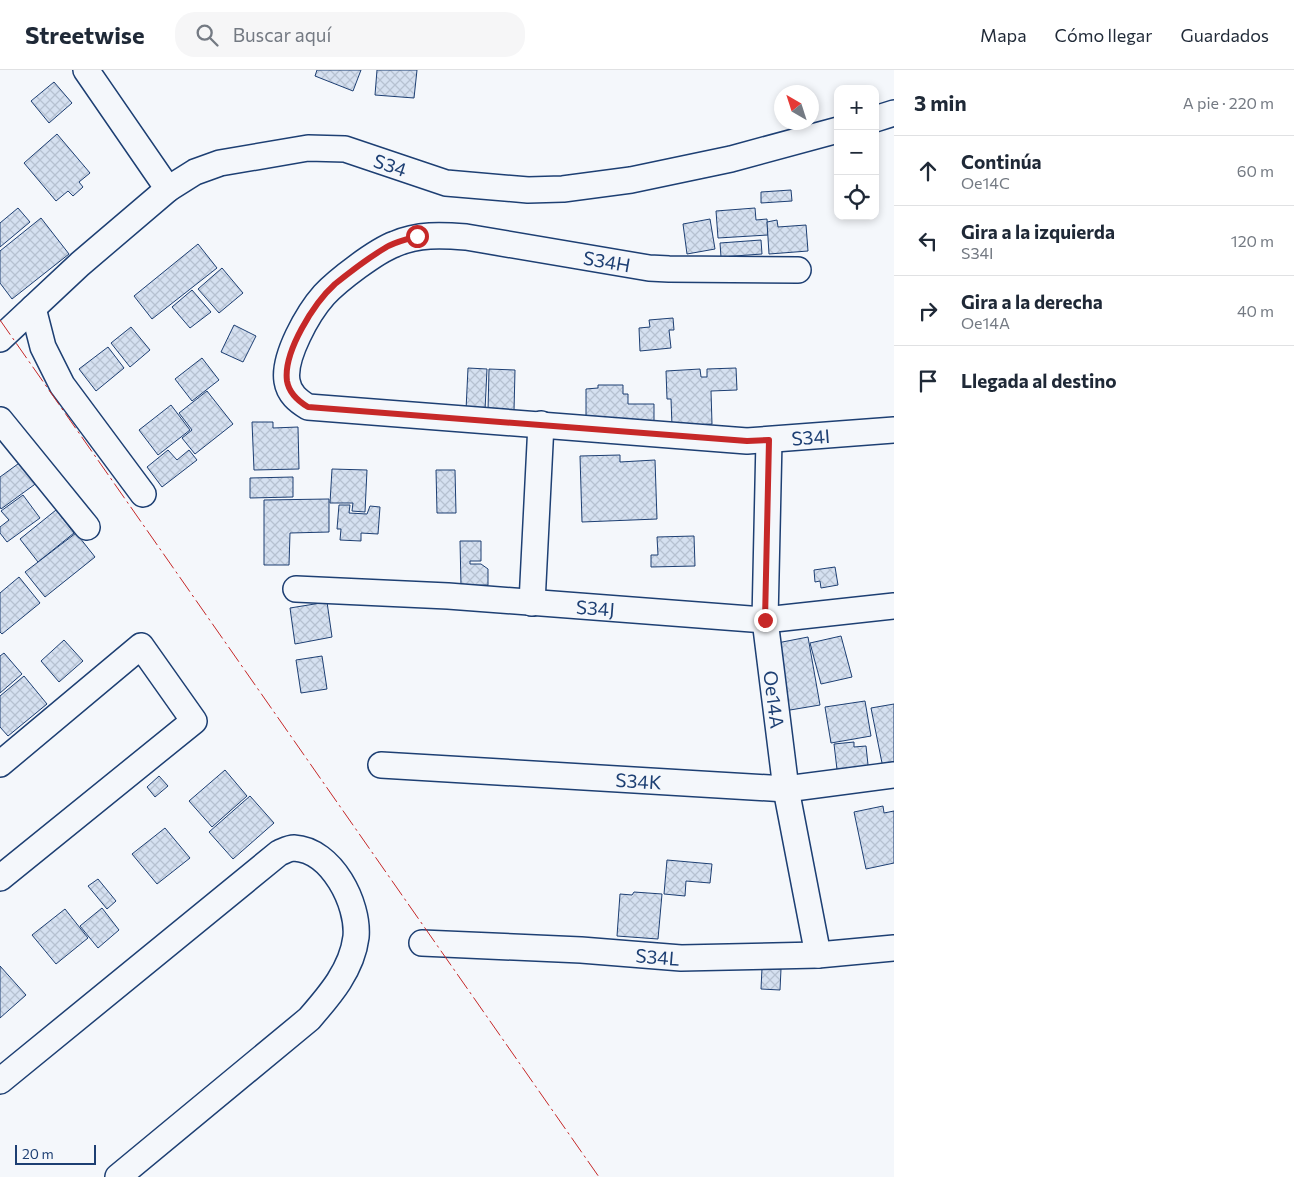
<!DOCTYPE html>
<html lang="es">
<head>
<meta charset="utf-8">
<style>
  :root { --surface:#fff; --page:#f6f6f7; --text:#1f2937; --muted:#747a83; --line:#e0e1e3 }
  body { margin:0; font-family:Commissioner,sans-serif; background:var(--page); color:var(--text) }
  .controls { position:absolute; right:15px; top:15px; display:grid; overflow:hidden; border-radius:10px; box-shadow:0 2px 8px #0003 }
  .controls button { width:45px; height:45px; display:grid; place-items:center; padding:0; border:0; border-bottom:1px solid var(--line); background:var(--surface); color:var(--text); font:25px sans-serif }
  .compass { position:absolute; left:774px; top:15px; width:45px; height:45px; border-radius:50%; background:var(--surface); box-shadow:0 2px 8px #0003; rotate:321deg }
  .scale { position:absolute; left:15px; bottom:12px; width:81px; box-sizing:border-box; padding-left:5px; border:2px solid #1d3f73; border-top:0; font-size:14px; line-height:18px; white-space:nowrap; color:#1d3f73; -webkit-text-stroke:4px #f4f7fb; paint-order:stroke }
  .stop { position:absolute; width:15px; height:15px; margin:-11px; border:4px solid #c62828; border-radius:50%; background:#fff }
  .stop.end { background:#c62828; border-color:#fff; box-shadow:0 1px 5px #0008 }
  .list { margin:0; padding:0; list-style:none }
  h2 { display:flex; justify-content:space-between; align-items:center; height:65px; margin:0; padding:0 20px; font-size:21px }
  h2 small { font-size:16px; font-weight:400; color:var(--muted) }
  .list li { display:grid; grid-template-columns:32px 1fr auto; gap:15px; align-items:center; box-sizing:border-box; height:70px; padding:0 20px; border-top:1px solid var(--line) }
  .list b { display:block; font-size:19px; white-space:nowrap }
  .list p { margin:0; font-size:16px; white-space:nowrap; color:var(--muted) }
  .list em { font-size:16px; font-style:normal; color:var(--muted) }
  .icon { flex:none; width:28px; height:28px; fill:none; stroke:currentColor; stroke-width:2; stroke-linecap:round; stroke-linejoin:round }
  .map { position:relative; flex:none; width:894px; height:1107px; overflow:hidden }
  header { display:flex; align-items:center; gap:30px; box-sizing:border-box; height:70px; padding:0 25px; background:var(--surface); border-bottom:1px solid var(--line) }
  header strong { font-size:24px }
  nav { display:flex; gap:28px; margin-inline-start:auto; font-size:18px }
  .search { width:350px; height:45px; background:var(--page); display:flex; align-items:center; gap:12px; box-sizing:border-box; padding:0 18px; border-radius:20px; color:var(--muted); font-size:19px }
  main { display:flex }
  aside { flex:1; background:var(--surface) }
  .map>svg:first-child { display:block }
</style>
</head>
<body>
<header>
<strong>Streetwise</strong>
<div class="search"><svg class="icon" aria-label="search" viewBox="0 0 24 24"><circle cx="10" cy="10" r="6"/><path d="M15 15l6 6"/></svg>Buscar aquí</div>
<nav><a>Mapa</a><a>Cómo llegar</a><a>Guardados</a></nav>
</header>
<main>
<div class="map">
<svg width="894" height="1107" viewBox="0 0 894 1107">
  <defs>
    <pattern id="building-cross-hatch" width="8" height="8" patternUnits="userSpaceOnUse" patternTransform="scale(1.25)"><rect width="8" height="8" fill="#d5e0f0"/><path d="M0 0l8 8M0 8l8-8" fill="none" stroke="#b6c1d1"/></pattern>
  </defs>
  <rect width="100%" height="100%" fill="#f4f7fb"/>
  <g fill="url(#building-cross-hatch)" stroke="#1d3f73">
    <path d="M 317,0 L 361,0 L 353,21 L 315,6 Z"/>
    <path d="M 377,0 L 417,0 L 414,28 L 375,25 Z"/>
    <path d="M 54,12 L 72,33 L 49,53 L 31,31 Z"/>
    <path d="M 57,64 L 90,103 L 79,112 L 83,117 L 73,126 L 68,121 L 56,131 L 24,93 Z"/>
    <path d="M 791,120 L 792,131 L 761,133 L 761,122 Z"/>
    <path d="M 18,138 L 30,152 L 0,177 L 0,153 Z"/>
    <path d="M 755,138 L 756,150 L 767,149 L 768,165 L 718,168 L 716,141 Z"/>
    <path d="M 41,148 L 69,184 L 12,229 L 0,213 L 0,181 Z"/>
    <path d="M 710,149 L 715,179 L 687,184 L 683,154 Z"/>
    <path d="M 777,150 L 778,157 L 806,155 L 808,181 L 769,184 L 767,152 Z"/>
    <path d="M 761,170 L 762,184 L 721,187 L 720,173 Z"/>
    <path d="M 198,174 L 217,198 L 152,249 L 134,226 Z"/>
    <path d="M 222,198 L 243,223 L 219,243 L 198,219 Z"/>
    <path d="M 192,220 L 211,242 L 190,258 L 172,237 Z"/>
    <path d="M 673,248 L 674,260 L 669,260 L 671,278 L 640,281 L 639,258 L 650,257 L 649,250 Z"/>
    <path d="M 234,255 L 256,266 L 243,292 L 221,282 Z"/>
    <path d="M 131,257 L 150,280 L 130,297 L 111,273 Z"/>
    <path d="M 108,277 L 124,298 L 96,321 L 79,299 Z"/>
    <path d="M 202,288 L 219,310 L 192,331 L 175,309 Z"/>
    <path d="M 468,298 L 487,299 L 485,340 L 466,340 Z"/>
    <path d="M 736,298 L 737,320 L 711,321 L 712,354 L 672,356 L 671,329 L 667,329 L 666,301 L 700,299 L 701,307 L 707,307 L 707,299 Z"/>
    <path d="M 489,299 L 515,300 L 514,341 L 488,341 Z"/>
    <path d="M 598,315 L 623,315 L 623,324 L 628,324 L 628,334 L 654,334 L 654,353 L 586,355 L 586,319 L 598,318 Z"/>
    <path d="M 207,321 L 233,354 L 195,384 L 182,368 L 192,360 L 179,343 Z"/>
    <path d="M 171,335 L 190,360 L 158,385 L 139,360 Z"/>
    <path d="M 252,352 L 273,352 L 273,358 L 298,357 L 299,399 L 254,400 Z"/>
    <path d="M 168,380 L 177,390 L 189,380 L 197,390 L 162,417 L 147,397 Z"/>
    <path d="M 620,385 L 620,392 L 655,390 L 657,449 L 582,452 L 580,386 Z"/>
    <path d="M 22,391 L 38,412 L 1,439 L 0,437 L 0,407 Z"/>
    <path d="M 332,399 L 367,400 L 365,442 L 352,441 L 353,433 L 330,433 Z"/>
    <path d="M 436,400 L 455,400 L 456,443 L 437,443 Z"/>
    <path d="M 293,407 L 293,427 L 250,428 L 250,408 Z"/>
    <path d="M 23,425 L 40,448 L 7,472 L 0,463 L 0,457 L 9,450 L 1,441 Z"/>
    <path d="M 329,429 L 329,462 L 290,463 L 289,495 L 264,495 L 264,430 Z"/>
    <path d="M 339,435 L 350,435 L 349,443 L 367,444 L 370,436 L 380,437 L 378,464 L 361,463 L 361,471 L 340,470 L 341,459 L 337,459 Z"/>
    <path d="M 56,440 L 74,463 L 38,492 L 20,469 Z"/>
    <path d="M 76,463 L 95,487 L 45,527 L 25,502 Z"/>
    <path d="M 694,466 L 695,496 L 651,497 L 651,485 L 658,485 L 657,467 Z"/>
    <path d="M 460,471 L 481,471 L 481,491 L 470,491 L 470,494 L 481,494 L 488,499 L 488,515 L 461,516 Z"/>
    <path d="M 835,497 L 838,515 L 821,518 L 820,511 L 815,512 L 814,500 Z"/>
    <path d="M 19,507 L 40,533 L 2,564 L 0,562 L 0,523 Z"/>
    <path d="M 327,532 L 332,567 L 295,574 L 290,538 Z"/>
    <path d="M 841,566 L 852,607 L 821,614 L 810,573 Z"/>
    <path d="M 808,567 L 820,635 L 784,641 L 772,574 Z"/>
    <path d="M 64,570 L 83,591 L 59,612 L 41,591 Z"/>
    <path d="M 4,583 L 22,604 L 0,623 L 0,586 Z"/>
    <path d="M 322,586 L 327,619 L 301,623 L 296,590 Z"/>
    <path d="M 24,606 L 47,634 L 8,666 L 0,657 L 0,626 Z"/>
    <path d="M 865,631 L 871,666 L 831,673 L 825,637 Z"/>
    <path d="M 894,634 L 894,696 L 883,698 L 871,638 Z"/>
    <path d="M 854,672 L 854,677 L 866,676 L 869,704 L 838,708 L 834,674 Z"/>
    <path d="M 225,700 L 247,726 L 212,757 L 189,731 Z"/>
    <path d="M 159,706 L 168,716 L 155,727 L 147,717 Z"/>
    <path d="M 250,726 L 274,753 L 233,789 L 209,762 Z"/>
    <path d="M 883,736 L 884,743 L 894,741 L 894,793 L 866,799 L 854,742 Z"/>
    <path d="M 165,758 L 190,788 L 157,814 L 132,784 Z"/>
    <path d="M 667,790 L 712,794 L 710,813 L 686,811 L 685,826 L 664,824 Z"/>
    <path d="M 98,809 L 116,831 L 107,839 L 88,816 Z"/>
    <path d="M 634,822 L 662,824 L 658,869 L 617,866 L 620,824 L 632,825 Z"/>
    <path d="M 102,838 L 119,860 L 98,878 L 80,856 Z"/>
    <path d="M 65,839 L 88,868 L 56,894 L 32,865 Z"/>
    <path d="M 0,896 L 26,925 L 0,948 Z"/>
    <path d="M 762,898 L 781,899 L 780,920 L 761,919 Z"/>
  </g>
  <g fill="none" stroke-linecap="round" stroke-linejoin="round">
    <defs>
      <g id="street">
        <path d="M 86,0 L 168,119"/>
        <path d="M 875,49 L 894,43"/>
        <path id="s1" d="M 798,200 L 669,199 L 649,198 L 466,167 C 441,165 418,164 395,174 C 376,181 338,210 324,225 C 308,243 283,287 287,311 C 289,324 298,331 308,337 L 747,371 L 894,360"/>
        <path d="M 33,238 L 43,277 L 62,315 L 143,424"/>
        <path id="s2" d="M 0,269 L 80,194 L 168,119 L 195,102 L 220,93 L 308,78 L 345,79 L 446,113 L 528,120 L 563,119 L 631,110 L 731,89 L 838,60"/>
        <path d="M 0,350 L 87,457"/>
        <path id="s3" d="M 769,370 L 765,550 L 786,719 L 818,885"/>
        <path id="s4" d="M 296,519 L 448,526 L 765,550 L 894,536"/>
        <path d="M 532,533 L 541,354"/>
        <path d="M 0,694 L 141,576 L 194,651 L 0,808"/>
        <path id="s5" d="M 381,695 L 786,719 L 894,705"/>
        <path id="s6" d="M 422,873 L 581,880 L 681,888 L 818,885 L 894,878"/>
        <path d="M 0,1011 L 279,783 C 284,781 289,778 294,778 C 332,780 359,834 356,867 C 352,900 329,926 309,949 L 118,1107"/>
      </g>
    </defs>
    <use href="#street" stroke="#1d3f73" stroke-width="28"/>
    <use href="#street" stroke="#f4f7fb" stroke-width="25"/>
    <path stroke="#c62828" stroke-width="1" stroke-dasharray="18 4 2.5 4" stroke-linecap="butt" d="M 0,250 L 599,1107"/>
  </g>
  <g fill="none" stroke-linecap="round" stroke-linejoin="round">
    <path stroke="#c62828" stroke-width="6" d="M 417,166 C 406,170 394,172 385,178 C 368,188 350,202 335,214 C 314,233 283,282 287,311 C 289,323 298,331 308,337 L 747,371 L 769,370 L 765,550"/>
  </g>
  <g text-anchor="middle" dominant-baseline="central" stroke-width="4" stroke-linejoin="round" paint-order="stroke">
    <g font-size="19" fill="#1d3f73" stroke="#f4f7fb">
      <text stroke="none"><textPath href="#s2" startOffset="458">S34</textPath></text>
      <text transform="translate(607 191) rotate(10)">S34H</text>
      <text stroke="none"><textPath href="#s1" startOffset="1129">S34I</textPath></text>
      <text stroke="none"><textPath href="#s4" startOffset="300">S34J</textPath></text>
      <text stroke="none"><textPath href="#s3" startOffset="260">Oe14A</textPath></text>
      <text stroke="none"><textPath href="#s5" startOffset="258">S34K</textPath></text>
      <text stroke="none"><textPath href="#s6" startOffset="236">S34L</textPath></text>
    </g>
  </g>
</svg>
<div class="controls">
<button>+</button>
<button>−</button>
<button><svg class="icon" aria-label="locate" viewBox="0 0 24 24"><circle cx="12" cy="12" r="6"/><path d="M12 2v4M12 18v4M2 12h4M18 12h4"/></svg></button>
</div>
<svg class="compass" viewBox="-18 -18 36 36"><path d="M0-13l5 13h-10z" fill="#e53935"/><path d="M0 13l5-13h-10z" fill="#747a83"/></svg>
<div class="scale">20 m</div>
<div class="stop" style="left:417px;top:166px"></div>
<div class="stop end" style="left:765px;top:550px"></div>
</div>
<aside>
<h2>3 min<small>A pie · 220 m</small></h2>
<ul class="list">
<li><svg class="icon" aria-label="ahead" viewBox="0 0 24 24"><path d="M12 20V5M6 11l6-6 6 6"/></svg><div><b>Continúa</b><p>Oe14C</p></div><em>60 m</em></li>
<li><svg class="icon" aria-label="left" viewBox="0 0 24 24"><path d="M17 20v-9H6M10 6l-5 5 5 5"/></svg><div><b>Gira a la izquierda</b><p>S34I</p></div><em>120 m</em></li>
<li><svg class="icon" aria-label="right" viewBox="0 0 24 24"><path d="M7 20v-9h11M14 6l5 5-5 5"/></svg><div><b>Gira a la derecha</b><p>Oe14A</p></div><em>40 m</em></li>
<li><svg class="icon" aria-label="arrive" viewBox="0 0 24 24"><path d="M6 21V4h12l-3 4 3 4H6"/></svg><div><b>Llegada al destino</b></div></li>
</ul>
</aside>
</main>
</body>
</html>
